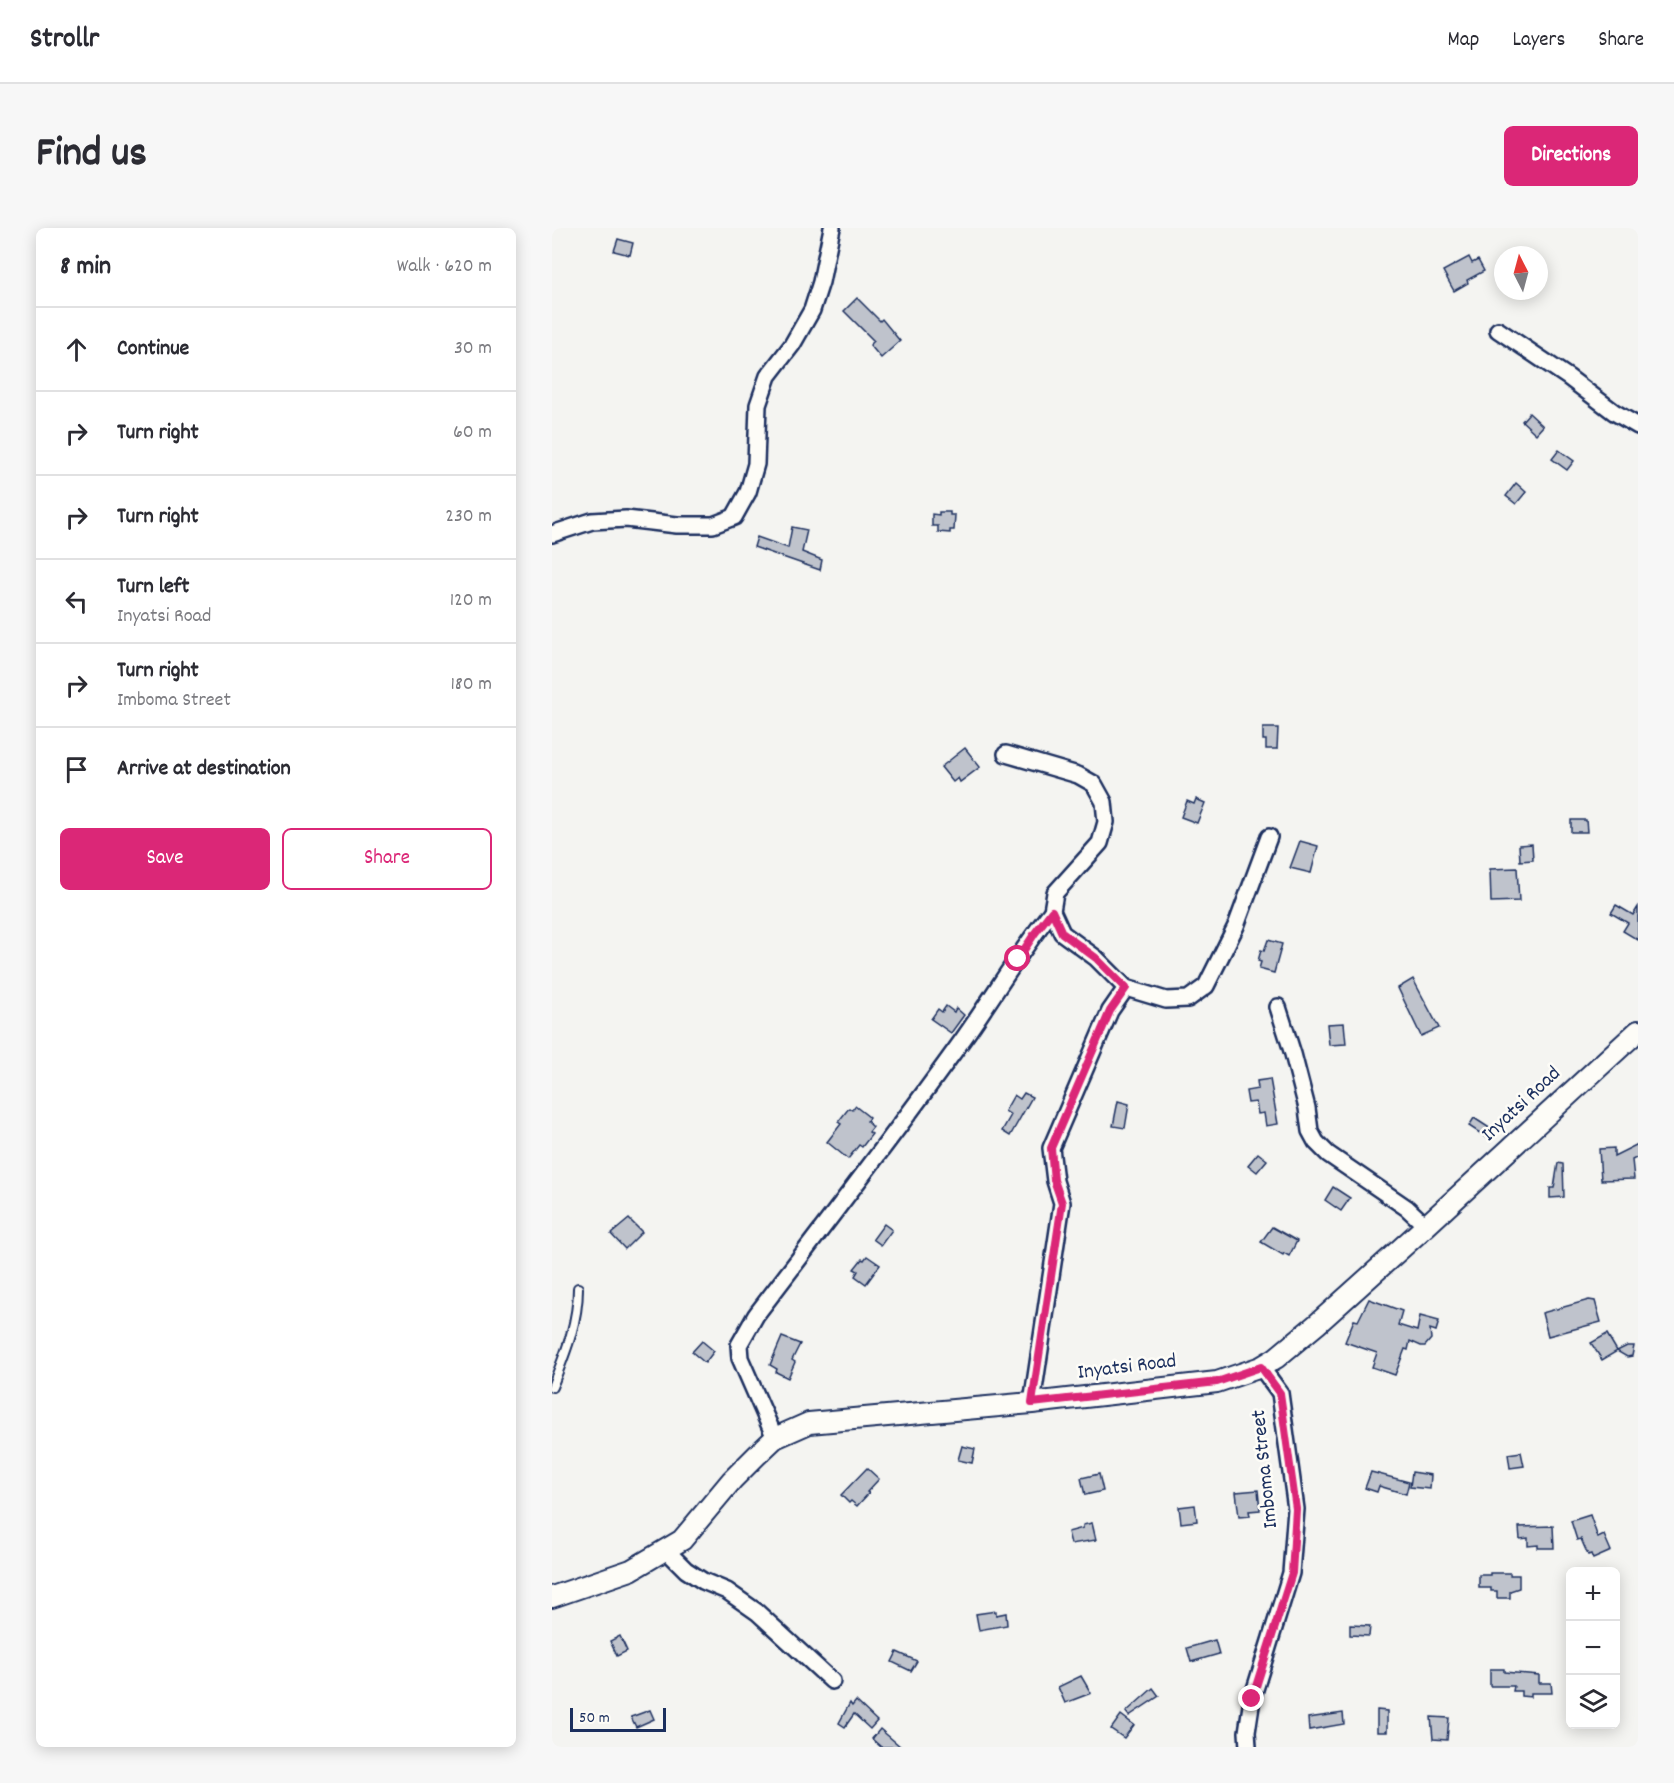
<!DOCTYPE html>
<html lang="en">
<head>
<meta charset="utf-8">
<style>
  :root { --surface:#fff; --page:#f7f7f7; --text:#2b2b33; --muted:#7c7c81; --line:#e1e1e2; --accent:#db2777 }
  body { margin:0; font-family:Dekko,sans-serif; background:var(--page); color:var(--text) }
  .controls { position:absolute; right:18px; bottom:18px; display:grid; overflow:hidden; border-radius:9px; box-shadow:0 3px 15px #0003 }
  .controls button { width:54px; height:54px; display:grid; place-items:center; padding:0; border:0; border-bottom:2px solid var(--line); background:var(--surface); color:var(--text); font:30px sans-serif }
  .compass { position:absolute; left:942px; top:18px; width:54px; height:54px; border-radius:50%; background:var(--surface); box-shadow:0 3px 15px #0003; rotate:354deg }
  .scale { position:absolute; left:18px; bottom:15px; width:96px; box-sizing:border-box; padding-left:6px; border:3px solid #1b2f5e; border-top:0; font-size:16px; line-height:21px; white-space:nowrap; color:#1b2f5e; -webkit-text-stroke:4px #fdfcf7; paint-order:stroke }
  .stop { position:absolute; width:18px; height:18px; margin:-14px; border:4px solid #db2777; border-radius:50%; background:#fff }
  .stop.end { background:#db2777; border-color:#fff; box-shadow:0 2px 6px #0008 }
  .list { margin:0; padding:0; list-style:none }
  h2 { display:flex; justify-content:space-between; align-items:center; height:78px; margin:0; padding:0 24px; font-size:26px }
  h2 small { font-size:20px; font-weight:400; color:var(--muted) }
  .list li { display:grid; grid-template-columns:39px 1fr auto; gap:18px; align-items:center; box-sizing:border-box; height:84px; padding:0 24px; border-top:2px solid var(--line) }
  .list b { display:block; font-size:22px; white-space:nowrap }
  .list p { margin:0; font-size:20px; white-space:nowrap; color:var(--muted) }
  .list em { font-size:20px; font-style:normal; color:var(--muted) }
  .actions { display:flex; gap:12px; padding:18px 24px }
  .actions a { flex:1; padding:14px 0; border:2px solid var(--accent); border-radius:9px; text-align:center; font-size:21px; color:var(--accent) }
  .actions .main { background:var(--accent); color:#fff }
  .icon { flex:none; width:33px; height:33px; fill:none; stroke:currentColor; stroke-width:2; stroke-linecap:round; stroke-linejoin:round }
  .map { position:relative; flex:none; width:1086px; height:1519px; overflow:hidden; border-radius:9px }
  header { display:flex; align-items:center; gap:36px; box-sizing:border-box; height:84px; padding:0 30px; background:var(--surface); border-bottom:2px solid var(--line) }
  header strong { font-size:28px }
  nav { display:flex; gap:33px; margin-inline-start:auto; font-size:21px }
  .intro { display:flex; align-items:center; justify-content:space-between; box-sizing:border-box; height:144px; padding:0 36px }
  h1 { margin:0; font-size:42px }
  .button { padding:15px 27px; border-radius:9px; background:var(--accent); color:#fff; font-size:21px; font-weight:700 }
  main { display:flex; gap:36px; padding:0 36px }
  aside { flex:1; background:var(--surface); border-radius:9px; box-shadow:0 3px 15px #0003 }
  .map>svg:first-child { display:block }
</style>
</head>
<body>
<header>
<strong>Strollr</strong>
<nav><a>Map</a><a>Layers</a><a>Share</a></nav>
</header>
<div class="intro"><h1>Find us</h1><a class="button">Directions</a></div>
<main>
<aside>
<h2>8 min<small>Walk · 620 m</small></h2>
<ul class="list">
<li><svg class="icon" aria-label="ahead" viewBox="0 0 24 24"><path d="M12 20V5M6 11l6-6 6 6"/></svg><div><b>Continue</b></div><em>30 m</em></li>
<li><svg class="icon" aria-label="right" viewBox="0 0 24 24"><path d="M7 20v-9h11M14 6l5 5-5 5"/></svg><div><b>Turn right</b></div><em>60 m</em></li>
<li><svg class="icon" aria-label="right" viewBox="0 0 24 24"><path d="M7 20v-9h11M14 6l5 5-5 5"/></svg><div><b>Turn right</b></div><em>230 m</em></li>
<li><svg class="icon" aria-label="left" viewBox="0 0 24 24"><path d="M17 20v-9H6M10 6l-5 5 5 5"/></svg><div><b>Turn left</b><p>Inyatsi Road</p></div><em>120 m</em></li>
<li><svg class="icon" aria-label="right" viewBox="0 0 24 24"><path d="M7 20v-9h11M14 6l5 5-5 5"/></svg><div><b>Turn right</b><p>Imboma Street</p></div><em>180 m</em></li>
<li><svg class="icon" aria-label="arrive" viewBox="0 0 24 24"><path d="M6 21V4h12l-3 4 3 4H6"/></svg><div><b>Arrive at destination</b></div></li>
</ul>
<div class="actions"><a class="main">Save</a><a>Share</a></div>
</aside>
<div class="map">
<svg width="1086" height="1519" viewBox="0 0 1086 1519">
  <rect width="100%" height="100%" fill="#f4f4f1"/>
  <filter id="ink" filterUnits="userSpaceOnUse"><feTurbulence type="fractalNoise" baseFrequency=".0167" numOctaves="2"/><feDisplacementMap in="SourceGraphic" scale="12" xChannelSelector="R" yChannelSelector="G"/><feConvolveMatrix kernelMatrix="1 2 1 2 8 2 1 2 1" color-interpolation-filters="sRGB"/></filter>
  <g filter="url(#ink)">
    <g fill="#bfc3cc" stroke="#1b2f5e" stroke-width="1.5">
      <path d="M 66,11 L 81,15 L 78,27 L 62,23 Z"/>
      <path d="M 917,29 L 920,35 L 926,32 L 932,43 L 915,52 L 916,55 L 902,63 L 891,43 Z"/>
      <path d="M 305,70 L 328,93 L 330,91 L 348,113 L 329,130 L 318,117 L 322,113 L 292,83 Z"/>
      <path d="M 977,185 L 991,198 L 984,206 L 970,193 Z"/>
      <path d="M 1007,222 L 1022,233 L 1015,242 L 1000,231 Z"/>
      <path d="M 964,255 L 974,264 L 964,276 L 954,268 Z"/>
      <path d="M 387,284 L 398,284 L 398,287 L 403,287 L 402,302 L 398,302 L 398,305 L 386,304 L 386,298 L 380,298 L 380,286 L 387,287 Z"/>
      <path d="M 240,299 L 255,302 L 250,324 L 270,332 L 268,342 L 202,319 L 205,309 L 236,320 Z"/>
      <path d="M 711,500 L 726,500 L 725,521 L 714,521 L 714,512 L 711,512 Z"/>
      <path d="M 413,520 L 428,539 L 408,554 L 406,550 L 401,554 L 389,539 Z"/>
      <path d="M 644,571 L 653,575 L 645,595 L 629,589 L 635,573 L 642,576 Z"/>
      <path d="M 1019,592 L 1034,592 L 1035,604 L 1019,604 Z"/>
      <path d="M 748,613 L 766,618 L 759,645 L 738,640 Z"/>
      <path d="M 980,616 L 981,632 L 968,633 L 967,617 Z"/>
      <path d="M 965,640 L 967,673 L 939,674 L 938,641 Z"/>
      <path d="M 1064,677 L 1081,687 L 1086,679 L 1086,712 L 1071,703 L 1076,695 L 1059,685 Z"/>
      <path d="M 716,712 L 730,716 L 722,745 L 707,741 L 709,734 L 706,733 L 709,722 L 712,723 Z"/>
      <path d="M 861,751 L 887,800 L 869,808 L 846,760 Z"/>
      <path d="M 394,778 L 402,784 L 404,780 L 412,787 L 399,805 L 379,791 L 386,781 L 390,784 Z"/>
      <path d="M 792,795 L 794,816 L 777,817 L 775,796 Z"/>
      <path d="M 718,851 L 726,896 L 714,898 L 712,885 L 706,886 L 704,874 L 696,875 L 694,863 L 706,861 L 705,853 Z"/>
      <path d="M 472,865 L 480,869 L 458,908 L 450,903 L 459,887 L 453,883 L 462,867 L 468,871 Z"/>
      <path d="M 566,873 L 577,876 L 573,900 L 561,898 Z"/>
      <path d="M 303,878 L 317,889 L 315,893 L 321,899 L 317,904 L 320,906 L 310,919 L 307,917 L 296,931 L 275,914 L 289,896 L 286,894 L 297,880 L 300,882 Z"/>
      <path d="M 922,890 L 939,901 L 934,909 L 917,898 Z"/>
      <path d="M 1086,916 L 1086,929 L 1080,932 L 1082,951 L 1049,952 L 1047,921 L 1062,920 L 1062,928 Z"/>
      <path d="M 706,925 L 715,932 L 705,944 L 696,937 Z"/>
      <path d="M 1006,935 L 1011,936 L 1012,969 L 998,970 L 998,960 L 1002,960 Z"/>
      <path d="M 781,959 L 798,970 L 789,983 L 773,972 Z"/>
      <path d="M 77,991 L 90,1004 L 73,1021 L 59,1006 Z"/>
      <path d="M 332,996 L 340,1002 L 329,1017 L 321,1011 Z"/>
      <path d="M 720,999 L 745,1013 L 737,1028 L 732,1025 L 731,1027 L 709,1014 Z"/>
      <path d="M 315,1028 L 328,1037 L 314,1056 L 303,1048 L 306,1043 L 302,1041 L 310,1031 L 312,1032 Z"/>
      <path d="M 817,1071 L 850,1083 L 846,1097 L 865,1103 L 868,1088 L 887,1093 L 884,1103 L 878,1101 L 879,1111 L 873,1118 L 869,1118 L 858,1113 L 856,1122 L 853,1121 L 843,1147 L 820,1139 L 825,1125 L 793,1114 L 802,1092 L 806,1093 Z"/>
      <path d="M 1037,1072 L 1043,1073 L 1049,1094 L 996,1108 L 990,1085 Z"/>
      <path d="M 1055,1106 L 1065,1123 L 1075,1118 L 1082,1118 L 1080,1128 L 1075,1129 L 1065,1123 L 1050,1132 L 1039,1115 Z"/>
      <path d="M 230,1109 L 248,1116 L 240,1132 L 243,1134 L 236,1150 L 224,1144 L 225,1141 L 218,1137 Z"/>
      <path d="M 150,1113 L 162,1123 L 153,1135 L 140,1124 Z"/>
      <path d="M 410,1218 L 423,1221 L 420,1235 L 406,1232 Z"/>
      <path d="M 969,1224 L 972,1238 L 958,1240 L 956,1226 Z"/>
      <path d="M 315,1240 L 327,1251 L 315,1264 L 317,1265 L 305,1278 L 299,1273 L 297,1275 L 289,1267 Z"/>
      <path d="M 819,1244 L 857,1254 L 854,1266 L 827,1258 L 825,1264 L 813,1260 Z"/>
      <path d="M 860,1244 L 879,1247 L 878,1261 L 858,1259 Z"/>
      <path d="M 547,1246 L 551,1263 L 533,1267 L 529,1250 Z"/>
      <path d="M 706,1262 L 708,1282 L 697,1283 L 698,1288 L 687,1289 L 684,1264 Z"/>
      <path d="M 643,1277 L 645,1293 L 629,1295 L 627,1279 Z"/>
      <path d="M 1038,1287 L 1046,1310 L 1052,1307 L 1059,1323 L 1041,1331 L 1039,1326 L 1036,1327 L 1029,1311 L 1025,1312 L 1019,1293 Z"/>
      <path d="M 540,1295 L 544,1312 L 519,1316 L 516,1304 L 531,1300 L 531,1297 Z"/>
      <path d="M 1001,1298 L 1002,1320 L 986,1320 L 986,1317 L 976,1318 L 976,1310 L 968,1311 L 967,1299 Z"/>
      <path d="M 938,1345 L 958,1345 L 958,1347 L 967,1347 L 967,1360 L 958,1363 L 958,1370 L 945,1370 L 945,1363 L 939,1363 L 939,1360 L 927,1360 L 927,1347 L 938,1347 Z"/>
      <path d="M 444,1383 L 444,1387 L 454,1385 L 455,1397 L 427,1402 L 424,1386 Z"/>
      <path d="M 798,1397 L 818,1398 L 817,1408 L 798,1407 Z"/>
      <path d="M 68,1408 L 75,1423 L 65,1428 L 58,1413 Z"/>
      <path d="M 663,1412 L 667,1426 L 639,1434 L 635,1420 Z"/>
      <path d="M 345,1424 L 365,1433 L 359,1443 L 340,1434 Z"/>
      <path d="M 938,1441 L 952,1441 L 952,1444 L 987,1447 L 987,1455 L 999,1455 L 1000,1465 L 979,1465 L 979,1469 L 969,1468 L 969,1463 L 961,1463 L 962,1458 L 938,1458 Z"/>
      <path d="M 529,1448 L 539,1465 L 513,1475 L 506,1459 Z"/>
      <path d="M 601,1460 L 607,1468 L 577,1488 L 574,1484 Z"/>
      <path d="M 304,1473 L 325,1493 L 318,1501 L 302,1486 L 293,1499 L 287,1495 L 298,1475 L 300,1478 Z"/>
      <path d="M 98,1482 L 102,1491 L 84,1499 L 79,1489 Z"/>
      <path d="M 825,1482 L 835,1483 L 835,1504 L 825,1504 Z"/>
      <path d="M 791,1485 L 792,1496 L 757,1502 L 756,1490 Z"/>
      <path d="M 569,1487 L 582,1497 L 572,1510 L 559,1501 Z"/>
      <path d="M 879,1489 L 897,1490 L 895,1512 L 881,1511 Z"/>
      <path d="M 328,1501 L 349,1519 L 329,1519 L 320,1511 Z"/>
    </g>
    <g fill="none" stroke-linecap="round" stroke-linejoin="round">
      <defs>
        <path id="service" d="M 0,1159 C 13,1126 26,1096 26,1060"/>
        <g id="minor">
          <path d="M 946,102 L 1016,149 L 1062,184 L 1086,198"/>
          <path d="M 0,306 L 40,293 L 74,291 L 125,297 L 161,297 L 182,289 L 196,264 L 204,236 L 206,177 L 216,148 L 240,117 L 260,82 L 269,54 L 280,0"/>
          <path d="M 454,526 L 526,547 L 542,556 L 552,574 L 554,594 L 548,615 L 503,665 L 500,683 L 510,705 L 544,730 L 574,760 L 614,772 L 636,771 L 654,758 L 684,698 L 717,609"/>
          <path d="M 726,779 L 741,826 L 755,880 L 758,903 L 764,914 L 776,926 L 855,980 L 874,998"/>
          <path d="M 480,1175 L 510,975 L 503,953 L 499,920 L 558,783 L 574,760"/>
          <path d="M 223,1210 L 188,1130 L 187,1117 L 204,1087 C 273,997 343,906 409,814 C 440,771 467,724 500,683"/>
          <path d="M 114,1322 L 134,1342 L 151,1353 L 175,1363 L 205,1384 L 280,1453"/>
          <path d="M 696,1519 L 695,1504 L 700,1471 L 739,1345 L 744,1281 L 728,1165 L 709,1139"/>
        </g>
        <path id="tertiary" d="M 0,1369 L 79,1342 L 130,1312 L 180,1252 L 205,1227 L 223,1210 L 257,1195 L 480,1175 L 665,1154 L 709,1139 L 724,1130 L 765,1096 L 874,998 L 1086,803"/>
      </defs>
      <use href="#service" stroke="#1b2f5e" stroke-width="12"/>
      <use href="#minor" stroke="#1b2f5e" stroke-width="20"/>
      <use href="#tertiary" stroke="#1b2f5e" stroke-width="24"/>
      <use href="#service" stroke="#fdfcf7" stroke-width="8"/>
      <use href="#minor" stroke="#fdfcf7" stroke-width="15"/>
      <use href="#tertiary" stroke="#fdfcf7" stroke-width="20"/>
    </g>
  </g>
  <g fill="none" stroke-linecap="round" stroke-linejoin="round" filter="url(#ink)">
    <path stroke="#db2777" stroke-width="8" d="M 466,731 L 483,705 L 500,683 L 510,705 L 544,730 L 574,760 L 558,783 L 499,920 L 502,952 L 510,975 L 480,1175 L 665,1154 L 709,1139 L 728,1165 L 744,1281 L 740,1345 L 700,1471"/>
  </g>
  <g text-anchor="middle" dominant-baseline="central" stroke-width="5" stroke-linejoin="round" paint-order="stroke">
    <g font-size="21" fill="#1b2f5e" stroke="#fdfcf7">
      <text transform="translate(970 877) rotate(-43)">Inyatsi Road</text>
      <text transform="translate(575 1140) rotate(-7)">Inyatsi Road</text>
      <text transform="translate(714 1241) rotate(-96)">Imboma Street</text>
    </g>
  </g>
</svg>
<div class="controls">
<button>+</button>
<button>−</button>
<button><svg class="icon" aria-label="layers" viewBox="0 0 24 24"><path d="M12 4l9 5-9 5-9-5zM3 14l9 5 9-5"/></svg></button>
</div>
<svg class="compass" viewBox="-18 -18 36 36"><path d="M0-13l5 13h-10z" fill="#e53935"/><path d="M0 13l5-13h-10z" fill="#7c7c81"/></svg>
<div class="scale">50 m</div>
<div class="stop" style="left:466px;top:731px"></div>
<div class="stop end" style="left:700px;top:1471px"></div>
</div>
</main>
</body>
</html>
